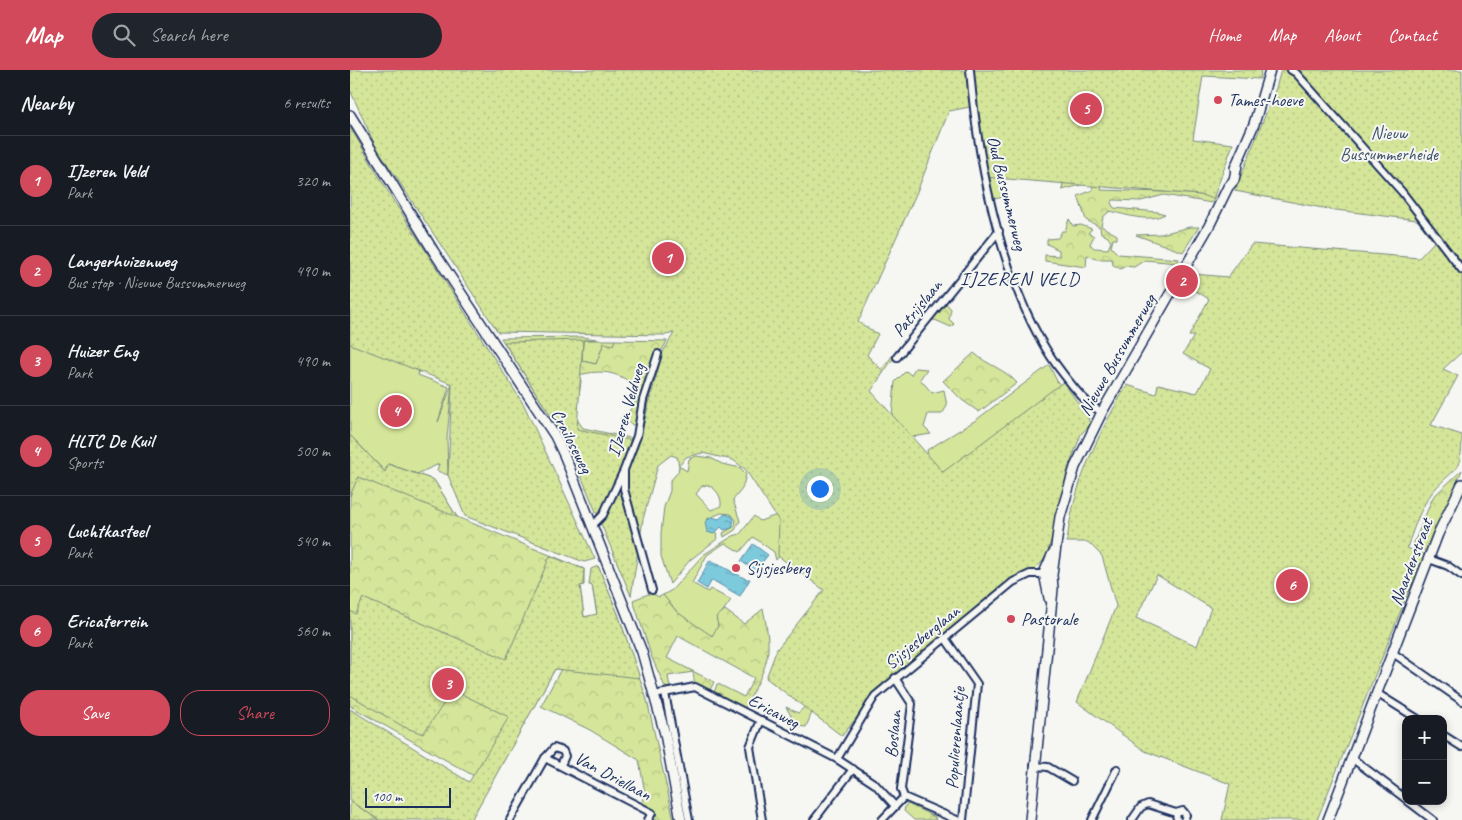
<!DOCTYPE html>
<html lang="en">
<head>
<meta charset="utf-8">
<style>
  :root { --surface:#171b24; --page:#20242c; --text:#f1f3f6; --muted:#9ea1a6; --line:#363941; --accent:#d1495b }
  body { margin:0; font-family:Caveat,sans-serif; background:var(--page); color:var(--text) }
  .controls { position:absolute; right:15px; bottom:15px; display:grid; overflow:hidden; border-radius:10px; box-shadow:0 2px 8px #0003 }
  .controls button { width:45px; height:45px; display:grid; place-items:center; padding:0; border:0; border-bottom:1px solid var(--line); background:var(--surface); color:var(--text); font:25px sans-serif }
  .scale { position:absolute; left:15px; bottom:12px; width:86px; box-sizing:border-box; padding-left:5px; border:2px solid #1b2f5e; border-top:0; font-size:14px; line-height:18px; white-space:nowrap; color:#1b2f5e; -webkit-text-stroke:4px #f6f6f2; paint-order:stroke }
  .you { position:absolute; left:469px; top:418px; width:18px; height:18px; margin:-12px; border:4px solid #fff; border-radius:50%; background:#1a73e8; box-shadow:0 0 0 8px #1a73e833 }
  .badge { display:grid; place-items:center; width:32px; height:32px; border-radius:50%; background:var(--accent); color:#fff; font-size:16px; font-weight:700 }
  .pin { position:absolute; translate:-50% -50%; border:2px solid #fff; box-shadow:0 1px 5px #0006 }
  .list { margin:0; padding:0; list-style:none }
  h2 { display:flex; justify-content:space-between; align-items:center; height:65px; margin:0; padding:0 20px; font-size:21px }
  h2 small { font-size:16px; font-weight:400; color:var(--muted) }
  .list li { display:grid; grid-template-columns:32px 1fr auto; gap:15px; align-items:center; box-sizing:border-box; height:90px; padding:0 20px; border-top:1px solid var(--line) }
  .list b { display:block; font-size:19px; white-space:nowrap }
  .list p { margin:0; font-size:16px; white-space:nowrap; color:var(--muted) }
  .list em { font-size:16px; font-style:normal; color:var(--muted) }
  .actions { display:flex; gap:10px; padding:15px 20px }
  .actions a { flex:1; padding:11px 0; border:1px solid var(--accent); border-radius:20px; text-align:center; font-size:18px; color:var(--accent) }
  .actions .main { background:var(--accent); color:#fff }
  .icon { flex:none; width:28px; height:28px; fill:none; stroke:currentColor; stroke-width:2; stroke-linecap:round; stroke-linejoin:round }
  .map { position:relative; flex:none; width:1112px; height:750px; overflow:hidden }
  header { display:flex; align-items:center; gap:30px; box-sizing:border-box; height:70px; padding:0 25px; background:var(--accent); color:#fff }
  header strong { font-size:24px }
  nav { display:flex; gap:28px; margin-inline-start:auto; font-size:18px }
  .search { width:350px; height:45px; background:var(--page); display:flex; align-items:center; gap:12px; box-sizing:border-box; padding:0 18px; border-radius:28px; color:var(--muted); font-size:19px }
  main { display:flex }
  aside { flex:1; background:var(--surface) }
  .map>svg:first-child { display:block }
</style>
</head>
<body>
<header>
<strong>Map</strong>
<div class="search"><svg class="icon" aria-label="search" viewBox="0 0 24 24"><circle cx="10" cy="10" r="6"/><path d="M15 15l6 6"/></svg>Search here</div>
<nav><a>Home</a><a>Map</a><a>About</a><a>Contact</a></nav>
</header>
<main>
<aside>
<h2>Nearby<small>6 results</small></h2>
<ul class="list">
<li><span class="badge">1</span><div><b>IJzeren Veld</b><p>Park</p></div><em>320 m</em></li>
<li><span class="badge">2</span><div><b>Langerhuizenweg</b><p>Bus stop · Nieuwe Bussummerweg</p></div><em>490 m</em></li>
<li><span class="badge">3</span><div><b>Huizer Eng</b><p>Park</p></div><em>490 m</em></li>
<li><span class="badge">4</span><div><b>HLTC De Kuil</b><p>Sports</p></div><em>500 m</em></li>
<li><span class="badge">5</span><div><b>Luchtkasteel</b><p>Park</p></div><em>540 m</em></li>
<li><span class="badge">6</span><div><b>Ericaterrein</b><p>Park</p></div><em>560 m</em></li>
</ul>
<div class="actions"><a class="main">Save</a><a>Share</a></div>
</aside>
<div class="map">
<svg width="1112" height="750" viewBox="0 0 1112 750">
  <defs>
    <pattern id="forest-crowns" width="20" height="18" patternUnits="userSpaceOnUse" patternTransform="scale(1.25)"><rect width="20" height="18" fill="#d5e69a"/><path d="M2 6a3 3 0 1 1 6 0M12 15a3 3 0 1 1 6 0" fill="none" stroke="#b6c687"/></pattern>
    <pattern id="park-dots" width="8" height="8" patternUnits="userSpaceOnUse" patternTransform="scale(1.25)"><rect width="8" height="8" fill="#d5e69a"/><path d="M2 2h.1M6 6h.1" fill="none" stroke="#b6c687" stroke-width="1.8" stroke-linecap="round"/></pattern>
    <pattern id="water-ripples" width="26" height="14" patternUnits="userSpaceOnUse" patternTransform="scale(1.25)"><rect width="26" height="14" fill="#7dcadc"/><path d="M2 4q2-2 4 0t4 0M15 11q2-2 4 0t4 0" fill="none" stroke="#66a4b6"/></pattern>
  </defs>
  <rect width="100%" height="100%" fill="#f6f6f2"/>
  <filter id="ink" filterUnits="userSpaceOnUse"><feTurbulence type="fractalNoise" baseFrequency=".02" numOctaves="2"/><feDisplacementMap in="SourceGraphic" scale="10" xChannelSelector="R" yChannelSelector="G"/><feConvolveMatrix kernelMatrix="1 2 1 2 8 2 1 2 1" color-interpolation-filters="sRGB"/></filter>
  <g filter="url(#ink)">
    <g fill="#d5e69a" stroke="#788a7c" fill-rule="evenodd">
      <path d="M 0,270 L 69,301 L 68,305 L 99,317 L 88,352 L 102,314 L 97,368 L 98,405 L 87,401 L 89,394 L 67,404 L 38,394 L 35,402 L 0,365 Z"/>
      <path d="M 233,270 L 265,270 L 264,276 L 254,273 L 246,294 L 232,291 Z"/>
      <path d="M 699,295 L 707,311 L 716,323 L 595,407 L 579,389 L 577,380 L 626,350 Z"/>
      <path d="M 565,298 L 577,299 L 570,309 L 582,323 L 594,320 L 597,336 L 592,344 L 578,344 L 574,357 L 581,364 L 562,367 L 542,346 L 545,312 L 556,301 L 561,305 Z"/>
      <path d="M 346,386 L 361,388 L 372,394 L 391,398 L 396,405 L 392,419 L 383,430 L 390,451 L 385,460 L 374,467 L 373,463 L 385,456 L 386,450 L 381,444 L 371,443 L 357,449 L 364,464 L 366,462 L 367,469 L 340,490 L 320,514 L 311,486 L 311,463 L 314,437 L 320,421 L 320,411 L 328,402 L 329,396 L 337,401 L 339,389 ZM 358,415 C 366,419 372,426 371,436 L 361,440 L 346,424 L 352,416 Z"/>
      <path d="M 427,445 L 430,452 L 432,483 L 426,490 L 424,482 L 403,467 L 390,482 L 375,473 L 357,485 L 342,513 L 358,522 L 360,519 L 381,530 L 371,544 L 365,566 C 349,564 322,539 313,525 L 322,520 L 353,485 L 383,466 L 390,464 L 404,446 L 410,451 Z"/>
      <path d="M 459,633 L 465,635 L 456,657 L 447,656 L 436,637 L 448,643 Z"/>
    </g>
    <g fill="url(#forest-crowns)" stroke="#788a7c">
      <path d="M 758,73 L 751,120 L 813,122 L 865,126 L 862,133 L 814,125 L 791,131 L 763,130 L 761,133 L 764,138 L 808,142 L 815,144 C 799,153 777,145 760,141 L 753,147 L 751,156 L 767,165 L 767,169 L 763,169 L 761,177 L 768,184 L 829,189 L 827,193 L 795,190 L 784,197 L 774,196 L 771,199 L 763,195 L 762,189 L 746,189 L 737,185 L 736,197 L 695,191 L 695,185 L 709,186 L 709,180 L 697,174 L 697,169 L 708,168 L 712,161 L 715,161 L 719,149 L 723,156 L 731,155 L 742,159 L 738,163 L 744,166 L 740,174 L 744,178 L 758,179 L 761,172 L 758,167 L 751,163 L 750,157 L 736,150 L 728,126 L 743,120 L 742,112 L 712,120 L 714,108 L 648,108 L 654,127 L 644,129 L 636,91 Z"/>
      <path d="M 840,157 L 849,157 L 833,182 L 786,165 L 811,164 Z"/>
      <path d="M 593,230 L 601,239 L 599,249 L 604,254 L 601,257 L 585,250 L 578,251 Z"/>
      <path d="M 233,267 L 246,269 L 233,270 L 232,291 L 246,294 L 254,273 L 263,275 L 265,270 L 317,271 L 310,284 L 292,359 L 270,349 C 281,341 289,331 287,317 C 268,302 253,299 229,305 L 231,311 L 226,348 L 233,358 L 285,369 L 251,450 L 217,372 L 151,268 Z"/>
      <path d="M 624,283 C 637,295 655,299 667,313 L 629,342 L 612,330 L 593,311 Z"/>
      <path d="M 0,365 L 35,402 L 38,394 L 84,410 L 107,447 L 234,499 L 234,515 L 230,516 L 234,547 L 247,545 L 242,515 L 240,515 L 248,496 L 268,544 L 297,630 L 324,750 L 302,750 L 306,742 L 292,735 L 295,723 L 289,690 L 240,660 L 191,636 L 211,599 L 205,599 L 140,715 L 0,636 Z"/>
      <path d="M 1112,400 L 1077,482 L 1063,475 L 1083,427 Z"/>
      <path d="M 301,523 L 309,527 L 313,525 L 327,542 L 362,566 L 368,556 L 366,547 L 375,540 L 394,554 L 413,539 C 424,588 417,594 395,638 L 364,623 L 367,614 L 370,615 L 394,627 L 404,608 L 328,566 L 317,588 L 364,612 L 360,620 L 345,616 L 343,602 L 318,606 L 320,618 L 315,617 L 302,588 L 283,530 Z"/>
      <path d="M 0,731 L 29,750 L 0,750 Z"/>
      <path d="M 558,734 L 585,747 L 586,750 L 564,750 L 554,741 L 555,736 Z"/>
    </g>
    <g fill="url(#park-dots)" stroke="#788a7c" fill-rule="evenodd">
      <path d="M 0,0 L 618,0 L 620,37 L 599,41 L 566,124 L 508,252 L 528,264 L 517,285 L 532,300 L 542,286 L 544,287 L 521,321 L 593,402 L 713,312 L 738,347 L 740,355 L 731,364 L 717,402 L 697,487 L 685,499 L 667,506 L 594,565 L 524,626 L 492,666 L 416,608 L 427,579 L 474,520 L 428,486 L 429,451 L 395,399 L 383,390 L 352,383 L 336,387 L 329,396 L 327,387 L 321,385 L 308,395 L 293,449 L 281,526 L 217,372 L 154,272 L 233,270 L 227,359 L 289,372 L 312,284 L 324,263 L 316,265 L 148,262 L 25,75 L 0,20 Z"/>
      <path d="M 620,0 L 911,0 L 910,9 L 853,6 L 843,69 L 883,74 L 863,129 L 851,125 L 633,107 Z"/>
      <path d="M 931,0 L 1112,0 L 1112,282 L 1093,299 L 1108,306 L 1081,355 L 1112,365 C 1112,407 1103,396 1081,424 C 1070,439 1063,460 1057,478 L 1076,485 L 1057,525 L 967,750 L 872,750 L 880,714 L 795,681 L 727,632 L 766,536 L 752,486 L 738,472 L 717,472 C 723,414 748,365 777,315 L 806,324 L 808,314 L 847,323 L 860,299 L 833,284 L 844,266 L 839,266 L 859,229 L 836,215 L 843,204 L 878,207 L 902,174 L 1069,188 L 1084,172 L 1067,150 L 978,139 L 885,121 L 926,18 ZM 807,505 L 861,538 L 847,576 L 786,548 Z"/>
      <path d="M 0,57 L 40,125 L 174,335 L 245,489 L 234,492 L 115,446 L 98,405 L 102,314 L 0,274 Z"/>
      <path d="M 0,365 L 35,402 L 38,394 L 84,410 L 107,447 L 8,407 L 0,426 Z"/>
      <path d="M 200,486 L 234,499 L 233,515 L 230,516 L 234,547 L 247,544 L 242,515 L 239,515 L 241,499 L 248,496 L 268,544 L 290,608 L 205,599 L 121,750 L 29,750 L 0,731 L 0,639 L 119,712 L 159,647 L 103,620 L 73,664 L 54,657 L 0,625 L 0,541 L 6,544 L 13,528 L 156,589 Z"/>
    </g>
    <g fill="url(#water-ripples)" stroke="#568caa">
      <path d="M 375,444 L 382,446 L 384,450 L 382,458 L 374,460 L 371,457 L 364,464 L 357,462 L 355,452 L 362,447 L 369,449 Z"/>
      <path d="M 403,474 L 418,485 L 405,501 L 391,491 Z"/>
      <path d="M 360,490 L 396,509 L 400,509 L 390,526 L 362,510 L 357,519 L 347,513 Z"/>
    </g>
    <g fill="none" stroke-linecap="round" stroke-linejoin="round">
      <defs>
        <g id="street">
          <path d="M 620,0 C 628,96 654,229 714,305 C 726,320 735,333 752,342"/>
          <path d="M 941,0 L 946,3 L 1052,122 L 1112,200"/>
          <path d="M 547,287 L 649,161"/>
          <path d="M 274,401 L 274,419 L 302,520"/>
          <path d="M 243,455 L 253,445 L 274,400 L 287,366 L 293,330 L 308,284"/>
          <path d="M 1079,489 L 1098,496 L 1112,506"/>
          <path d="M 595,568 L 627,614 L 613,750"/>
          <path d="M 1043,583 L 1112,631"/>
          <path d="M 545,608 L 562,634 L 551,719 L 554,727"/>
          <path d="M 315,623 L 339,750"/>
          <path d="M 1028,624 L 1068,649"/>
          <path d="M 304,625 L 345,617 L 487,689 L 525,714 L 545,736"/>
          <path d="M 411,650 L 400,677 L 412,750"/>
          <path d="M 1093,665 L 1112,677"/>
          <path d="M 487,689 L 525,626 L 663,512 L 680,504 L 697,504"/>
          <path d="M 1003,689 L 1056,729"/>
          <path d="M 211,695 L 215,686 L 213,681 L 204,678 L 195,688 L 302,743 L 298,750"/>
          <path d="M 684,696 L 698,697 L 722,711"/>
          <path d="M 554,727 L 607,750"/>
          <path d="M 1058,731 L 1083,750"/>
          <path d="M 826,743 L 827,750"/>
          <path d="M 160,750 L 195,688"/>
          <path d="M 464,750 L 503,699"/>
          <path d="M 532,750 L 554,727"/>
          <path d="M 742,750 L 767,699"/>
          <path d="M 782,750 L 791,737 L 798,734 L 826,743 L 833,741 L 836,745 L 834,750"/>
        </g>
        <g id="secondary">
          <path d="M 0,45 L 84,182 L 205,366 L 215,387 L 292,582 L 315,664 L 331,750"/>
          <path d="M 885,98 L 904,54 L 920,0"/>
          <path d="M 699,528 L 694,503 L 703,483"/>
          <path d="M 680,750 L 703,519 L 702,505 L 710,447 L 725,397 L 752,342 L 859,156 L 878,117 L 884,110 L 887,95"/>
          <path d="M 978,750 L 1088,464 L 1112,414"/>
        </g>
      </defs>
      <use href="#street" stroke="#1b2f5e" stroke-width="10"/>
      <use href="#secondary" stroke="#1b2f5e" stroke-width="12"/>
      <use href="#street" stroke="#f6f6f2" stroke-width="6"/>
      <use href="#secondary" stroke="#f6f6f2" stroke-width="9"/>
    </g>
  </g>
  <g fill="#d1495b" stroke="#f6f6f2" stroke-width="2">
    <circle cx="868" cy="30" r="5"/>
    <circle cx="386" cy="498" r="5"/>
    <circle cx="661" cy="549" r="5"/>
  </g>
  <g text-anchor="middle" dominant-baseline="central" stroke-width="4" stroke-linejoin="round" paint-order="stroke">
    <g font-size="18" fill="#1b2f5e" stroke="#f6f6f2" text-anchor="start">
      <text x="878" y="30">Tames-hoeve</text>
      <text x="396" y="498">Sijsjesberg</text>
      <text x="671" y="549">Pastorale</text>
    </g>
    <g font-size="18" fill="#40546a" stroke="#f6f6f2">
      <text x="1039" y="63">Nieuw<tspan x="1039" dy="21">Bussummerheide</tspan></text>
    </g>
    <g font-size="18" fill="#1b2f5e" stroke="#f6f6f2">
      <text transform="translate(657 123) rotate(76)">Oud Bussummerweg</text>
      <text transform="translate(567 238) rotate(-51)">Patrijslaan</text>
      <text transform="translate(767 285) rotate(-60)">Nieuwe Bussummerweg</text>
      <text transform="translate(276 340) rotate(-74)">IJzeren Veldweg</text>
      <text transform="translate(222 371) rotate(63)">Crailoseweg</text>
      <text transform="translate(1061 492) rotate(-69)">Naarderstraat</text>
      <text transform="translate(572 567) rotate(-39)">Sijsjesberglaan</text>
      <text transform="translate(424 641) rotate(28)">Ericaweg</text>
      <text transform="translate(543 664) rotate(-84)">Boslaan</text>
      <text transform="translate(605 668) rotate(-86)">Populierenlaantje</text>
      <text transform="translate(263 706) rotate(28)">Van Driellaan</text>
    </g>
    <g font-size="19" letter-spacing="1" fill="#1b2f5e" stroke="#f6f6f2">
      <text x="670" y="209">IJZEREN VELD</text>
    </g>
  </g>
</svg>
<div class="controls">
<button>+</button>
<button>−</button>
</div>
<div class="scale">100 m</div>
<div class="you"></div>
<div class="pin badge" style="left:318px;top:188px">1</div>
<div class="pin badge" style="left:832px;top:211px">2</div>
<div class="pin badge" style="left:98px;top:614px">3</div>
<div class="pin badge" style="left:46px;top:341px">4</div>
<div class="pin badge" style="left:736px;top:39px">5</div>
<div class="pin badge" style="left:942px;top:515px">6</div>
</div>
</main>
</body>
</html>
